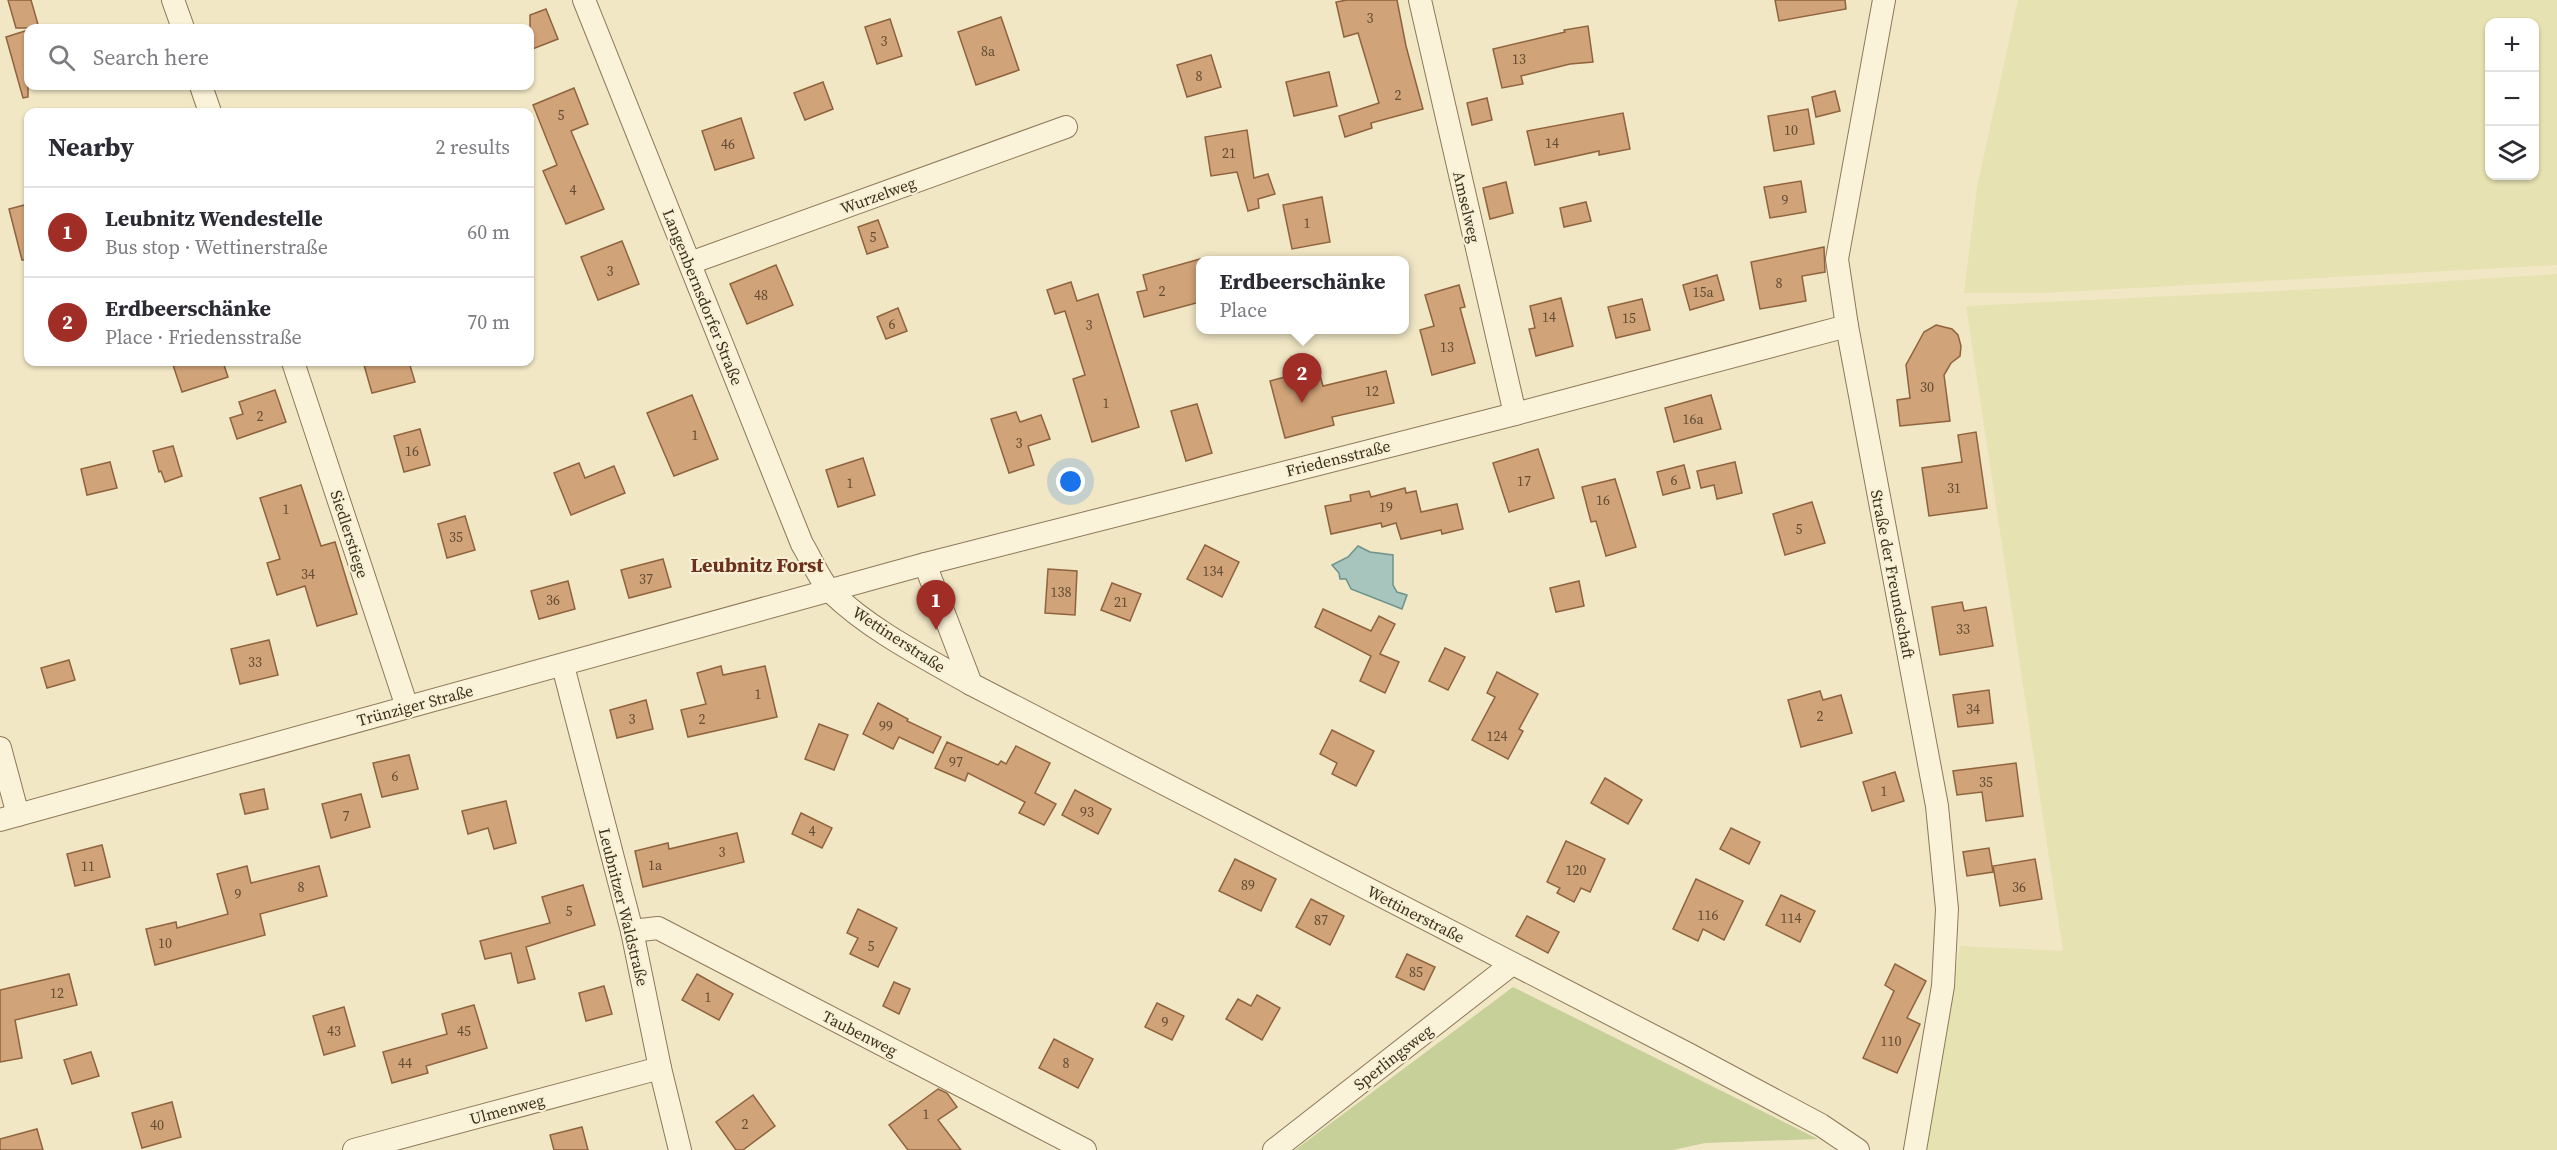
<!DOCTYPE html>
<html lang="en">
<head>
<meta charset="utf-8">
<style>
  :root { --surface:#fff; --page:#f2f2f3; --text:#2b2b33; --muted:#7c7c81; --line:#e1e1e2; --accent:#a02d26 }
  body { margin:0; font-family:"Source Serif 4",serif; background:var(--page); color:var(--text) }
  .controls { position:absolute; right:18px; top:18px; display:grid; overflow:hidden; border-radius:12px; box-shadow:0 2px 4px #0004 }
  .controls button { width:54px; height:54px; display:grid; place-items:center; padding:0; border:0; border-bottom:2px solid var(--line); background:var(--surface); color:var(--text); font:30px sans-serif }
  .you { position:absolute; left:1071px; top:482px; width:21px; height:21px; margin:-15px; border:4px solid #fff; border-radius:50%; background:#1a73e8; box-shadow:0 0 0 9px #1a73e833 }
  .badge { display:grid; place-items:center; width:39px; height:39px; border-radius:50%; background:var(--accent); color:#fff; font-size:20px; font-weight:700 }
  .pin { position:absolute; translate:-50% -50px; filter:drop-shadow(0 2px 3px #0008) }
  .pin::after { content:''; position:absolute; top:32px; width:21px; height:18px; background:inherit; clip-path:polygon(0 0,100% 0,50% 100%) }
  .popup { position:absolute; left:1196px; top:256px; width:213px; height:78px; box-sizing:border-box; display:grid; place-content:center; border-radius:12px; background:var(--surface); filter:drop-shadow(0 2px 4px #0005); font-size:20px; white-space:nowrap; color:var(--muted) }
  .popup b { font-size:22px; color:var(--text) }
  .popup::after { content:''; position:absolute; left:50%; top:100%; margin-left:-12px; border:12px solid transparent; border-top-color:var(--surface) }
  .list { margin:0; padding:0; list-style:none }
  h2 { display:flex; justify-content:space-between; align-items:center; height:78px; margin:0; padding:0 24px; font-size:26px }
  h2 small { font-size:20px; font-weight:400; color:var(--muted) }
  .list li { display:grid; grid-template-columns:39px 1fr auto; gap:18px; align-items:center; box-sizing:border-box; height:90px; padding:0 24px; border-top:2px solid var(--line) }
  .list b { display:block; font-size:22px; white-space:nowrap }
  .list p { margin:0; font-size:20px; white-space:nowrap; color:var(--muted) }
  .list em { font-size:20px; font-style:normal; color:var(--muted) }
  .icon { flex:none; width:33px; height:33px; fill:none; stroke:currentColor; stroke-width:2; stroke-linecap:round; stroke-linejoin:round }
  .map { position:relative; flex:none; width:2557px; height:1150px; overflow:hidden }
  .search { position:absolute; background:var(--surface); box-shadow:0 2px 4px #0004; left:24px; top:24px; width:510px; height:66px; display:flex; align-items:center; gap:15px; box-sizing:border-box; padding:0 21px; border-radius:12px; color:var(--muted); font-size:22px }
  .panel { position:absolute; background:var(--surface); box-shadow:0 2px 4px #0004; left:24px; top:108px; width:510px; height:258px; border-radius:12px }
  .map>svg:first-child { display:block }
</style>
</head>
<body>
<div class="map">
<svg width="2557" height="1150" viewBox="0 0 2557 1150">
  <rect width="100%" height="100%" fill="#f1e7c5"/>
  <g fill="#e7e2b1" fill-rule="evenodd">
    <path d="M 2018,0 L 2557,0 L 2557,265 L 2043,293 L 1964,293 L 1977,187 ZM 2490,22 L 2534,22 L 2534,176 L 2490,176 Z"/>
    <path d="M 2557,274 L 2557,1150 L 1928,1150 L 1928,1139 L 1960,946 L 2063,951 L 1966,306 L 2340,288 Z"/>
  </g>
  <path fill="#c6d098" d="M 1513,987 L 1818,1139 L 1705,1143 L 1673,1150 L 1295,1150 Z"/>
  <path fill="#a7c4bd" stroke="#6c938c" stroke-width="1.5" d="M 1358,546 L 1370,552 L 1393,555 L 1393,585 L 1397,592 L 1407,595 L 1402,609 L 1351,589 L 1346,579 L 1340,579 L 1339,573 L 1332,565 L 1348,557 Z"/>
  <g fill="#d1a378" stroke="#8e633e" stroke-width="1.5">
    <path d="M 8,0 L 31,0 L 39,28 L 16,28 Z"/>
    <path d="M 1347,0 L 1397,0 L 1406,46 L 1423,109 L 1371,123 L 1372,128 L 1345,137 L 1339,116 L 1379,103 L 1358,33 L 1344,37 L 1336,2 Z"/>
    <path d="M 1775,0 L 1845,0 L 1846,9 L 1779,21 Z"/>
    <path d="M 546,9 L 558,39 L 530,50 L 530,15 Z"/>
    <path d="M 1001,17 L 1019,70 L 976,85 L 958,32 Z"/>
    <path d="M 890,19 L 902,56 L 877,64 L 865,27 Z"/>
    <path d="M 1588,26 L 1593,62 L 1570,64 L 1521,76 L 1523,84 L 1502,88 L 1493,49 L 1565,32 L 1564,30 Z"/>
    <path d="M 28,30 L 28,97 L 23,98 L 6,37 Z"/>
    <path d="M 1211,55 L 1221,87 L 1187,97 L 1177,65 Z"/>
    <path d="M 1329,72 L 1337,106 L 1294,116 L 1286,82 Z"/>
    <path d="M 823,82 L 833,109 L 805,120 L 794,93 Z"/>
    <path d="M 574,88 L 588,124 L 571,131 L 604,209 L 566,224 L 543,171 L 557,165 L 533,105 Z"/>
    <path d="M 1835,91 L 1840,111 L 1816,117 L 1812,97 Z"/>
    <path d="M 1487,98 L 1492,120 L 1472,125 L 1467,103 Z"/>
    <path d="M 1808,109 L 1814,144 L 1774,151 L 1768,116 Z"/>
    <path d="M 1623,113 L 1630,149 L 1599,155 L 1599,151 L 1535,165 L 1527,131 Z"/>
    <path d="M 741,118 L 754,158 L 715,170 L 702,131 Z"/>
    <path d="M 1247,130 L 1254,178 L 1268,174 L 1275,194 L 1258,199 L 1259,208 L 1248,211 L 1237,172 L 1211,176 L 1205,137 Z"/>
    <path d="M 1801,181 L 1806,212 L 1770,218 L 1764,187 Z"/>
    <path d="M 1506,182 L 1513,213 L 1490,219 L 1483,188 Z"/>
    <path d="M 1322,197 L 1330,242 L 1292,249 L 1283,205 Z"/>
    <path d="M 1586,202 L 1591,221 L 1564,227 L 1560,208 Z"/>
    <path d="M 28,204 L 28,260 L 22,260 L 9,209 Z"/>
    <path d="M 878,220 L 888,247 L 867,254 L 858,227 Z"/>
    <path d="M 622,241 L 639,284 L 598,300 L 581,257 Z"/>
    <path d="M 1824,247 L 1825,272 L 1802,276 L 1806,301 L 1760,309 L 1751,262 Z"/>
    <path d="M 1200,259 L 1200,302 L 1144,317 L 1137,292 L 1147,290 L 1143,275 Z"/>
    <path d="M 776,265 L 793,305 L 747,324 L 730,284 Z"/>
    <path d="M 1717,275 L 1724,300 L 1690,310 L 1683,285 Z"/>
    <path d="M 1071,282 L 1077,301 L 1098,294 L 1139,427 L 1092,442 L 1073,379 L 1085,375 L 1065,311 L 1055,314 L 1047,290 Z"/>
    <path d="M 1459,285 L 1465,307 L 1460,308 L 1475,363 L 1432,375 L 1420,330 L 1434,326 L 1425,295 Z"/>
    <path d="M 1561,298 L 1573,346 L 1536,356 L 1529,329 L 1535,328 L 1530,306 Z"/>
    <path d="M 1642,299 L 1650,330 L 1616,338 L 1608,307 Z"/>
    <path d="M 898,308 L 907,331 L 886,339 L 877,317 Z"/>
    <path d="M 1936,325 L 1952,329 L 1958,335 L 1961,346 L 1960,356 L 1951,363 L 1944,375 L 1950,421 L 1900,426 L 1897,400 L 1910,398 L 1906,365 L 1924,332 Z"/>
    <path d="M 172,362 L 223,362 L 228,377 L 182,392 Z"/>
    <path d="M 376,362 L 409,362 L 415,382 L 372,393 L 364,365 Z"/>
    <path d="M 1318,368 L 1323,386 L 1386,371 L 1394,403 L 1332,417 L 1334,425 L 1285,438 L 1270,381 Z"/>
    <path d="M 275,390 L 286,422 L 237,439 L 230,418 L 243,414 L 239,402 Z"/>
    <path d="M 692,395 L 718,459 L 674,476 L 647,413 Z"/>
    <path d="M 1711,395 L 1721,429 L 1674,442 L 1665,408 Z"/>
    <path d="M 1197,404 L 1212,453 L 1186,461 L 1171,411 Z"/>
    <path d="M 1016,412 L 1020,422 L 1041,415 L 1050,439 L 1028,446 L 1034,465 L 1009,473 L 991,419 Z"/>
    <path d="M 420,429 L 430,465 L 404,472 L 394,436 Z"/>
    <path d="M 1976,432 L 1987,508 L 1929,516 L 1922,468 L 1962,462 L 1958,435 Z"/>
    <path d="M 173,446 L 182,476 L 165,482 L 161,471 L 159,472 L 153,451 Z"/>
    <path d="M 1538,449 L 1554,498 L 1509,512 L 1493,463 Z"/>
    <path d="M 863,458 L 875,495 L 838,507 L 826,470 Z"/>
    <path d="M 110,462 L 117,488 L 87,495 L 81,469 Z"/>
    <path d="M 1735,462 L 1742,493 L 1717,499 L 1714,485 L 1701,488 L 1697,471 Z"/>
    <path d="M 579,463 L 585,478 L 614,466 L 625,493 L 571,515 L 554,473 Z"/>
    <path d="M 1684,465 L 1690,488 L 1663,495 L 1657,472 Z"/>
    <path d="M 1615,479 L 1636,547 L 1606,556 L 1596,521 L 1591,522 L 1582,487 Z"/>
    <path d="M 301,485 L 321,546 L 335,542 L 357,614 L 317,626 L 305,586 L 277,595 L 267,563 L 280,559 L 260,498 Z"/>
    <path d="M 1405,488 L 1406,493 L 1416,491 L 1421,512 L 1457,504 L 1463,529 L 1442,534 L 1441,530 L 1401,539 L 1396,523 L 1382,527 L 1381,523 L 1331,534 L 1325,506 L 1351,501 L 1350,495 L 1369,491 L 1371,497 Z"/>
    <path d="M 1812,502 L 1825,543 L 1785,555 L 1773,514 Z"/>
    <path d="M 465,516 L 475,550 L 447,558 L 438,524 Z"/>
    <path d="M 1205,545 L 1239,562 L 1222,597 L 1187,579 Z"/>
    <path d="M 663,559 L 671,587 L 629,598 L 621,570 Z"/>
    <path d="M 1048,569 L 1077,571 L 1075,615 L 1045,613 Z"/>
    <path d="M 568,581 L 575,609 L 539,619 L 531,591 Z"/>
    <path d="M 1579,581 L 1584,606 L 1556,612 L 1550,588 Z"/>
    <path d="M 1112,583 L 1141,594 L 1130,621 L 1101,610 Z"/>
    <path d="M 1962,602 L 1964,611 L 1986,607 L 1993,646 L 1940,655 L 1932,607 Z"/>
    <path d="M 1323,609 L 1371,631 L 1379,616 L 1395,624 L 1380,654 L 1399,662 L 1385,693 L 1360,681 L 1371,656 L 1315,627 Z"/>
    <path d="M 269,640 L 278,675 L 240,684 L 231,649 Z"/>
    <path d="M 1445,648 L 1465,657 L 1448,690 L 1429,681 Z"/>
    <path d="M 69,660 L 75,680 L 47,688 L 41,668 Z"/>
    <path d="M 721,666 L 723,675 L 765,666 L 777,717 L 688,737 L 681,710 L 706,704 L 697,673 Z"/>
    <path d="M 1497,672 L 1538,694 L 1519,729 L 1523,731 L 1508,759 L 1472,740 L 1495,697 L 1487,693 Z"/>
    <path d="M 1989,690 L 1993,723 L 1958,727 L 1953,695 Z"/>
    <path d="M 1820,691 L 1823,700 L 1841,695 L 1852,733 L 1801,747 L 1788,700 Z"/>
    <path d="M 646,700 L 653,729 L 617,738 L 610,710 Z"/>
    <path d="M 878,703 L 908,719 L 907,721 L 941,737 L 933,753 L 899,737 L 893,749 L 863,734 Z"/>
    <path d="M 819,724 L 848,735 L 834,770 L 805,759 Z"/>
    <path d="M 1332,730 L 1374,751 L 1356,786 L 1332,774 L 1337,763 L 1320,754 Z"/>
    <path d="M 947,742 L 998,765 L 1001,761 L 1006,764 L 1016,746 L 1050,763 L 1035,793 L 1056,804 L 1044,825 L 1019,813 L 1025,802 L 968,773 L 965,781 L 935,768 Z"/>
    <path d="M 409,755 L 418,789 L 382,797 L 373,763 Z"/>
    <path d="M 2016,763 L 2023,816 L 1986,821 L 1982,792 L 1957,795 L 1953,771 Z"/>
    <path d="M 1895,772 L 1904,801 L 1872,811 L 1863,782 Z"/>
    <path d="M 1605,778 L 1642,800 L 1628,824 L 1591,803 Z"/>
    <path d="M 264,789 L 268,809 L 245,814 L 240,794 Z"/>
    <path d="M 1075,790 L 1111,809 L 1098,834 L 1062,815 Z"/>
    <path d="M 361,794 L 370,827 L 331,838 L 322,804 Z"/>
    <path d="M 506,801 L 516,843 L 494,849 L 488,828 L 468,834 L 462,811 Z"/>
    <path d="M 801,813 L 832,828 L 822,848 L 792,834 Z"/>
    <path d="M 1731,828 L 1760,842 L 1749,864 L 1720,849 Z"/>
    <path d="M 737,833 L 744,862 L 643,887 L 635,851 L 668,843 L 669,849 Z"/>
    <path d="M 1566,841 L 1605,859 L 1590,892 L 1581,888 L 1574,902 L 1557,893 L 1560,888 L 1547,882 Z"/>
    <path d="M 102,845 L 110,877 L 75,886 L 67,854 Z"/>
    <path d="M 1989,848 L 1993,872 L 1967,876 L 1963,852 Z"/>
    <path d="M 1235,859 L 1276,879 L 1261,911 L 1219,891 Z"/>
    <path d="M 2035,859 L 2042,899 L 2000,906 L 1993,866 Z"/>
    <path d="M 247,866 L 251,883 L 319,866 L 327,896 L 260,914 L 265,935 L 155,965 L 146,929 L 176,922 L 177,928 L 228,914 L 217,874 Z"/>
    <path d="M 1696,879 L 1743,901 L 1724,940 L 1703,929 L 1698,941 L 1673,929 Z"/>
    <path d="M 583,885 L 595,925 L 526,947 L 535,979 L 518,983 L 511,953 L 485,959 L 480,941 L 550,923 L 542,897 Z"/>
    <path d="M 1781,895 L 1815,911 L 1800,942 L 1766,925 Z"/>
    <path d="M 1311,899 L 1344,916 L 1330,945 L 1296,927 Z"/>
    <path d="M 858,909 L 897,928 L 878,967 L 850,954 L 858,938 L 847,933 Z"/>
    <path d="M 1527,916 L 1559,932 L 1548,953 L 1516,936 Z"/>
    <path d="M 1407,954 L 1435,967 L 1424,990 L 1396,977 Z"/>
    <path d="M 1895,964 L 1926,981 L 1907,1018 L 1920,1024 L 1897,1073 L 1863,1058 L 1894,991 L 1885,985 Z"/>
    <path d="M 69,974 L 77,1005 L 15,1020 L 22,1058 L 0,1062 L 0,990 Z"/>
    <path d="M 697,974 L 733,994 L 719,1020 L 682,1000 Z"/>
    <path d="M 894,982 L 910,989 L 899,1014 L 883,1006 Z"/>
    <path d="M 604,986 L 612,1014 L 586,1021 L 579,993 Z"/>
    <path d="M 1257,995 L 1280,1008 L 1262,1040 L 1226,1019 L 1238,999 L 1251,1006 Z"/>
    <path d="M 1157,1003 L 1184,1016 L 1172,1040 L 1145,1027 Z"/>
    <path d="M 474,1005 L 487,1048 L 426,1066 L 428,1073 L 392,1083 L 383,1052 L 447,1034 L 442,1014 Z"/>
    <path d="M 344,1007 L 355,1046 L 324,1055 L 313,1016 Z"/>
    <path d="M 1054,1039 L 1093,1059 L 1078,1088 L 1039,1068 Z"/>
    <path d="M 91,1052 L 99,1076 L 72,1084 L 64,1060 Z"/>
    <path d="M 938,1089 L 947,1093 L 957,1107 L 938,1120 L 961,1150 L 908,1150 L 889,1125 Z"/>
    <path d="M 753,1095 L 775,1126 L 743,1150 L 736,1150 L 716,1122 Z"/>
    <path d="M 172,1102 L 181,1137 L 142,1148 L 132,1113 Z"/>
    <path d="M 582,1127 L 588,1150 L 554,1150 L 550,1135 Z"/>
    <path d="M 37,1129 L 43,1150 L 0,1150 L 0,1139 Z"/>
  </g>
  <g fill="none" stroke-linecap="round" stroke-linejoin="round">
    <defs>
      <g id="minor">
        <path d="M 173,0 L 183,28"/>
        <path d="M 584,0 L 802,544 C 811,558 819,580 831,592 C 870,630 924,657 971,684 L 1688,1054 L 1821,1125 L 1858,1150"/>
        <path d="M 1420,0 L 1515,414"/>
        <path d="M 1884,0 L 1837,259 L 1847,326 L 1937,806 L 1947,909 L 1943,986 L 1915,1150"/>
        <path d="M 201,86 L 210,112"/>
        <path d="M 690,263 L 1066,127"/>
        <path d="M 293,362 L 407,707"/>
        <path d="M 925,564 L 971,684"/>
        <path d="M 563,666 L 632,931 L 660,1068 L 680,1150"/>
        <path d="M 0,748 L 18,815"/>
        <path d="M 0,820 L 925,564 L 1515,414 L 1847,326"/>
        <path d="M 632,931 L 658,928 L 1085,1150"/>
        <path d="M 354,1150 L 660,1068"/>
        <path d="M 1274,1150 L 1512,964"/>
      </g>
    </defs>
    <use href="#minor" stroke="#8d7859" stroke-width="24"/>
    <use href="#minor" stroke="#fbf3d9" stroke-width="22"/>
  </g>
  <g text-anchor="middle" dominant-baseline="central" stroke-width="4.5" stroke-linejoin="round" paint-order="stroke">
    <g font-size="14" fill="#614c34">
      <text x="1370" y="18">3</text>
      <text x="884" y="41">3</text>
      <text x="988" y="51">8a</text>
      <text x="1519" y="59">13</text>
      <text x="1199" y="76">8</text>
      <text x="1398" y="95">2</text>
      <text x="561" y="115">5</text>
      <text x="1791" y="130">10</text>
      <text x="1552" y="143">14</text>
      <text x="728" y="144">46</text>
      <text x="1229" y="153">21</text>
      <text x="573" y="190">4</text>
      <text x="1785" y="200">9</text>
      <text x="1307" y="223">1</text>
      <text x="873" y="237">5</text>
      <text x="610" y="271">3</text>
      <text x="1779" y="283">8</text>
      <text x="1162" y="291">2</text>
      <text x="1703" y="292">15a</text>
      <text x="761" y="295">48</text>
      <text x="1549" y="317">14</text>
      <text x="1629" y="318">15</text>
      <text x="892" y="324">6</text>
      <text x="1089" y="325">3</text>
      <text x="1447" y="347">13</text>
      <text x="1927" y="387">30</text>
      <text x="1372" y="391">12</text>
      <text x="1106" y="403">1</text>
      <text x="260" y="416">2</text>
      <text x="1693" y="419">16a</text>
      <text x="695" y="435">1</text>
      <text x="1019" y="443">3</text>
      <text x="412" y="451">16</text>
      <text x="1674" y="480">6</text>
      <text x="1524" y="481">17</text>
      <text x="850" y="483">1</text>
      <text x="1954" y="488">31</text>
      <text x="1603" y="500">16</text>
      <text x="1386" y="507">19</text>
      <text x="286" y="509">1</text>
      <text x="1799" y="529">5</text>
      <text x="456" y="537">35</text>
      <text x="1213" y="571">134</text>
      <text x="308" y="574">34</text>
      <text x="646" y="579">37</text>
      <text x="1061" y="592">138</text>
      <text x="553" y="600">36</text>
      <text x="1121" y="602">21</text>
      <text x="1963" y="629">33</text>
      <text x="255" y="662">33</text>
      <text x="758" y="694">1</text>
      <text x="1973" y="709">34</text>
      <text x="1820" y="716">2</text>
      <text x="632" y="719">3</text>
      <text x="702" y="719">2</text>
      <text x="886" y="726">99</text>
      <text x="1497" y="736">124</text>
      <text x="956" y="762">97</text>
      <text x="395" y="776">6</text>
      <text x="1986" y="782">35</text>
      <text x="1884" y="791">1</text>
      <text x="1087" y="812">93</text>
      <text x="346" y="816">7</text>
      <text x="812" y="831">4</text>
      <text x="722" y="852">3</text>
      <text x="655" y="865">1a</text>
      <text x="88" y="866">11</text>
      <text x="1576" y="870">120</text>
      <text x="1248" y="885">89</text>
      <text x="301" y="887">8</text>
      <text x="2019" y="887">36</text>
      <text x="238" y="894">9</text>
      <text x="569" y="911">5</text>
      <text x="1708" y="915">116</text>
      <text x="1791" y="918">114</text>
      <text x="1321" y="920">87</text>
      <text x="165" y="943">10</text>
      <text x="871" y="946">5</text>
      <text x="1416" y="972">85</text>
      <text x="57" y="993">12</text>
      <text x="708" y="997">1</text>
      <text x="1165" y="1022">9</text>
      <text x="334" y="1031">43</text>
      <text x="464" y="1031">45</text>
      <text x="1891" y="1041">110</text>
      <text x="405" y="1063">44</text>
      <text x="1066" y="1063">8</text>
      <text x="926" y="1114">1</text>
      <text x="745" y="1124">2</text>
      <text x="157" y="1125">40</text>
    </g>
    <g font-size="16" fill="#3c2f1e" stroke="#f8f0d5">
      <text transform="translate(878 195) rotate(-20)">Wurzelweg</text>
      <text transform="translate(1467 207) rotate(77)">Amselweg</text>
      <text transform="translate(703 297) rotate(68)">Langenbernsdorfer Straße</text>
      <text transform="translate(1338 458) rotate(-14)">Friedensstraße</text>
      <text transform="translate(350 534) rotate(72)">Siedlerstiege</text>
      <text transform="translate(1893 574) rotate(79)">Straße der Freundschaft</text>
      <text transform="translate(899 639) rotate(33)">Wettinerstraße</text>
      <text transform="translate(415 705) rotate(-15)">Trünziger Straße</text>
      <text transform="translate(624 907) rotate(76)">Leubnitzer Waldstraße</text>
      <text transform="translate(1416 914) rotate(27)">Wettinerstraße</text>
      <text transform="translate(860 1033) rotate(27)">Taubenweg</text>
      <text transform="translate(1393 1057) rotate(-38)">Sperlingsweg</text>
      <text transform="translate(507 1109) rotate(-15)">Ulmenweg</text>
    </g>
    <g font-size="20" font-weight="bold" fill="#6c311b" stroke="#f8f0d5">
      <text x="757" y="565">Leubnitz Forst</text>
    </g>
  </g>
</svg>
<div class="controls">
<button>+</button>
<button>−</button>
<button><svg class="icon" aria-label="layers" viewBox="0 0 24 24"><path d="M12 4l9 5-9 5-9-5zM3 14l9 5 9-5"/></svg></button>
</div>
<div class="you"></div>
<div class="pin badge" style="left:936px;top:630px">1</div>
<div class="pin badge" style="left:1302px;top:403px">2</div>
<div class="popup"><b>Erdbeerschänke</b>Place</div>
<div class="search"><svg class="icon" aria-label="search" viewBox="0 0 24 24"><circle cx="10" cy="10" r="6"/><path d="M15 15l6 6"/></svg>Search here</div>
<section class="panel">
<h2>Nearby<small>2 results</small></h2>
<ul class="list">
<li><span class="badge">1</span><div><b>Leubnitz Wendestelle</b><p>Bus stop · Wettinerstraße</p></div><em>60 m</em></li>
<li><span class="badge">2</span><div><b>Erdbeerschänke</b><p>Place · Friedensstraße</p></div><em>70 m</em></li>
</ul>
</section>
</div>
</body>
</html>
